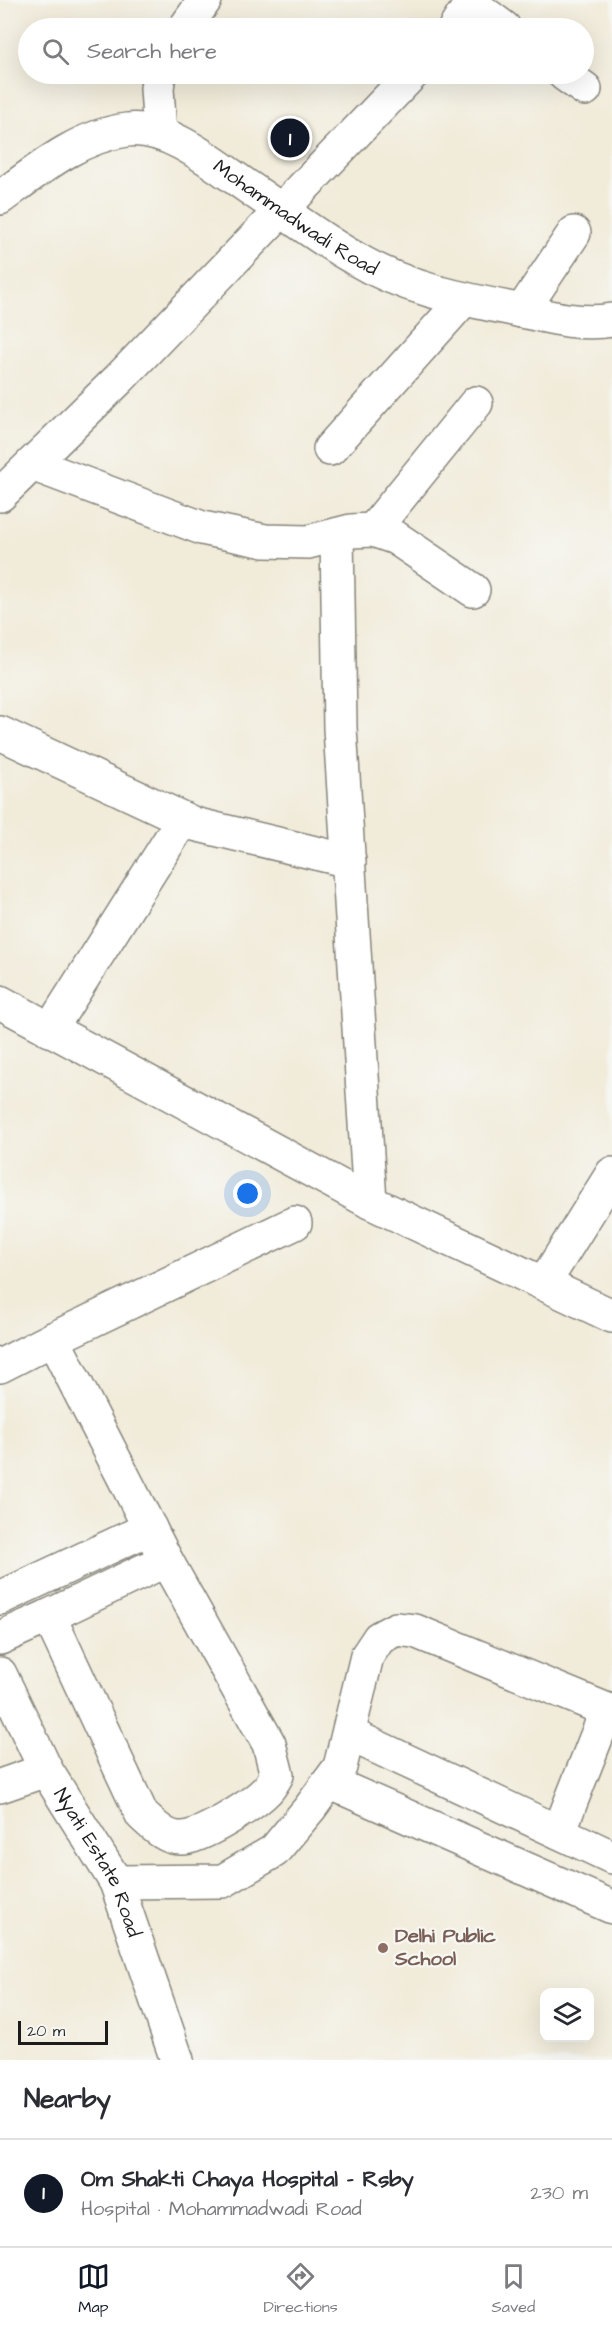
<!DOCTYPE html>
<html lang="en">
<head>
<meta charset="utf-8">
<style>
  :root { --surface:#fff; --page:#f7f7f7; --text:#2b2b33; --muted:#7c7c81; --line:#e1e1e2; --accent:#111827 }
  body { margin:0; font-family:"Architects Daughter",sans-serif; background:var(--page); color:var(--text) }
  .controls { position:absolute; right:18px; bottom:18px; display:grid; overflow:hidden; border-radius:12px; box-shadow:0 6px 24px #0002 }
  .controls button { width:54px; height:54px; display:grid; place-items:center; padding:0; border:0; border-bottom:2px solid var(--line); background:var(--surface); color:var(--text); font:30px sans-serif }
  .scale { position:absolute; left:18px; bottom:15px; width:90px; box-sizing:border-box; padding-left:6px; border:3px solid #1c1c1c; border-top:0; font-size:16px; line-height:21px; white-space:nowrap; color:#1c1c1c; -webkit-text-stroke:4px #f6f6f2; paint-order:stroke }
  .you { position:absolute; left:248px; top:1194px; width:21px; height:21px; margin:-15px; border:4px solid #fff; border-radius:50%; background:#1a73e8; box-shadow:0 0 0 9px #1a73e833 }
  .badge { display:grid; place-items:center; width:39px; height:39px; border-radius:50%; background:var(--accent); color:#fff; font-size:20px; font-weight:700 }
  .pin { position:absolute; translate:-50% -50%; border:3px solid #fff; box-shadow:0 2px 6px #0006 }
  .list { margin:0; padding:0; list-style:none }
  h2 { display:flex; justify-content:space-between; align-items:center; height:78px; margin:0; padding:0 24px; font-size:26px }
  h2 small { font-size:20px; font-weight:400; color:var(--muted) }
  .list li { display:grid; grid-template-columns:39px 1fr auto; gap:18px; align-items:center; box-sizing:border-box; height:108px; padding:0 24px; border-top:2px solid var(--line) }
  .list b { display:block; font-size:22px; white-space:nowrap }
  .list p { margin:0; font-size:20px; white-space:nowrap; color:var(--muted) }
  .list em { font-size:20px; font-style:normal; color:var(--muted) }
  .icon { flex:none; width:33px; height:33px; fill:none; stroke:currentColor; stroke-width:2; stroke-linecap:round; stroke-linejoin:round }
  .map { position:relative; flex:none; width:612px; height:2060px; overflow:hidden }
  .search { position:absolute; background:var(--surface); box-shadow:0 6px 24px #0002; left:18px; right:18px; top:18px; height:66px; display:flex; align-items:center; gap:15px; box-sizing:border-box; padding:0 21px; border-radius:33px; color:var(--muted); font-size:22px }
  .sheet { height:186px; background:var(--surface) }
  nav { display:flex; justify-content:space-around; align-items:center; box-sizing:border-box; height:84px; border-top:2px solid var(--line); background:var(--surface); font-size:16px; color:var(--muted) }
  nav a { display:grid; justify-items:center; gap:3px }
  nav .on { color:var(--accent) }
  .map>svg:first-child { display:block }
</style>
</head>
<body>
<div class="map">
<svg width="612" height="2060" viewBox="0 0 612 2060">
  <rect width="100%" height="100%" fill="#f6f6f2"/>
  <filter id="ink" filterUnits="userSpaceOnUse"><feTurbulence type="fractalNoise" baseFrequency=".0167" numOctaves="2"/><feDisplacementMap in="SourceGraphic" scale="12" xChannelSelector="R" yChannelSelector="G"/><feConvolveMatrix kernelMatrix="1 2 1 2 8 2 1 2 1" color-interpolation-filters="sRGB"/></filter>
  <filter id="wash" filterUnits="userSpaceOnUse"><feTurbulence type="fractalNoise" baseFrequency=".008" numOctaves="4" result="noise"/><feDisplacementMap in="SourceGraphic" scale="24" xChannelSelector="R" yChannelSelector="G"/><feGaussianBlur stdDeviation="1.35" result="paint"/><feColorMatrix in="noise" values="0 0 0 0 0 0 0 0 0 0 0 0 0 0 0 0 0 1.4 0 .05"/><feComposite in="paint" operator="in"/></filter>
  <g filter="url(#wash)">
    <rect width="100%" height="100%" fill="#f1ebd9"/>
  </g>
  <g filter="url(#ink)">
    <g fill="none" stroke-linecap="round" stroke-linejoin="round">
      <defs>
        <g id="minor">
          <path d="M 472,4 L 504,28"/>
          <path d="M 185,28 L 205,0"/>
          <path d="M 455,28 L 473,0"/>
          <path d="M 159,74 L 157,88 L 160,134"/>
          <path d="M 564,74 L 585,89"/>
          <path d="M 522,311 L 574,233"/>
          <path d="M 330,449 L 464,299"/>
          <path d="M 32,464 L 202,528 L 265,541 L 308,542 L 351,531 L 373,530 L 396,538 L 473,590"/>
          <path d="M 0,495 L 119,379 L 412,74"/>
          <path d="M 373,530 L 476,403"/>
          <path d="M 337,535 L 340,728 L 370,1202"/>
          <path d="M 0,733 L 194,824 L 349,861"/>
          <path d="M 0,1002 L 370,1202 L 612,1316"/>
          <path d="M 50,1030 L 183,819"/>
          <path d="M 544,1283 L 612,1174"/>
          <path d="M 0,1366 L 53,1339"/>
          <path d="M 0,1598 L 150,1528"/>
          <path d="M 49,1616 L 166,1560"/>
          <path d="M 0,1638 L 49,1616 L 142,1815 C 153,1825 166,1839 182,1838 C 201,1838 254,1804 267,1790 C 271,1786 274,1780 277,1775 L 269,1744 L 166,1560 L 53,1339 L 295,1223"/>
          <path id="s1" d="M 0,1674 L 46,1770 L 116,1882 L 177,2060"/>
          <path d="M 349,1734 L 612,1857"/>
          <path d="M 329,1782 L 612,1907"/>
          <path d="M 0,1786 L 46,1770"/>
          <path d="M 559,1832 L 607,1710"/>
          <path d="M 116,1882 L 223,1881 L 274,1851 L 310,1808 L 340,1767 L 367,1656 L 379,1638 L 396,1629 L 415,1631 L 612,1712"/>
        </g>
        <g id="major">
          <path id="s2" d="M 0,198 C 38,170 78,136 127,130 C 169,125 215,165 248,187 C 283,211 317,237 354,258 C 404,288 457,298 513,309 C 545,316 579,326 612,320"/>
        </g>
      </defs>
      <use href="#minor" stroke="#86847a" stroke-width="36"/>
      <use href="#major" stroke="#86847a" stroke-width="36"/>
      <use href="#minor" stroke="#fff" stroke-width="33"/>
      <use href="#major" stroke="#fff" stroke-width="33"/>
    </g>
  </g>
  <circle fill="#8d6e63" stroke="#f6f6f2" stroke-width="2" cx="383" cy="1948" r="6"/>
  <g text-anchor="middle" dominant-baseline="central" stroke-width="4.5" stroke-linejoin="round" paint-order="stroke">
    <g font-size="20" fill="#1c1c1c" stroke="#f6f6f2">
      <text stroke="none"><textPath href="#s2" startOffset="339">Mohammadwadi Road</textPath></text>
      <text stroke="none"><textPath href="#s1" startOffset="213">Nyati Estate Road</textPath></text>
    </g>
    <g font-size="20" font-weight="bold" fill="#785e54" stroke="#f6f6f2" text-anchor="start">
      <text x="395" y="1936">Delhi Public<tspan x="395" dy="23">School</tspan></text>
    </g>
  </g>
</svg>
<div class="controls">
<button><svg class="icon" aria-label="layers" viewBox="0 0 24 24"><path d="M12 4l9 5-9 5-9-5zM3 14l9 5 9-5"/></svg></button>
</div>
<div class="scale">20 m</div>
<div class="you"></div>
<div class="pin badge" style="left:290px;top:138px">1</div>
<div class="search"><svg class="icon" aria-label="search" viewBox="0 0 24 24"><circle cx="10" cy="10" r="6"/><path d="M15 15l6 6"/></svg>Search here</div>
</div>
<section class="sheet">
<h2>Nearby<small></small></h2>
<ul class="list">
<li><span class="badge">1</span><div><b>Om Shakti Chaya Hospital - Rsby</b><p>Hospital · Mohammadwadi Road</p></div><em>230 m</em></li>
</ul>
</section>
<nav>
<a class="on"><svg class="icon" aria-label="map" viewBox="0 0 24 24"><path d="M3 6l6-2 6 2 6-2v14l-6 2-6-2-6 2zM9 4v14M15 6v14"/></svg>Map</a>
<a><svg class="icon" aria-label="directions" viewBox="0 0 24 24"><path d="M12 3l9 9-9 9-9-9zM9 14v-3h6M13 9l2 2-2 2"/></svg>Directions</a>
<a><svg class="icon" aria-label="saved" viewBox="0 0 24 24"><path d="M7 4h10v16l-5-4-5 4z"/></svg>Saved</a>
</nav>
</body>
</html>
